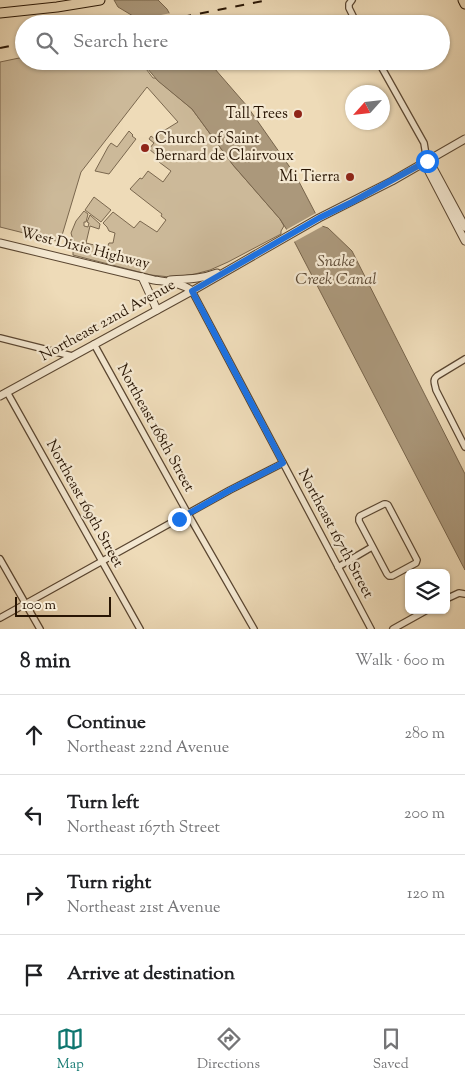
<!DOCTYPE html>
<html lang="en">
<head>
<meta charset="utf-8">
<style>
  :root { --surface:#fff; --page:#f6f6f6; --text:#202124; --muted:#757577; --line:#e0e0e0; --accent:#0f766e }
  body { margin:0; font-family:"Sorts Mill Goudy",serif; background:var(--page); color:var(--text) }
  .controls { position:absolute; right:15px; bottom:15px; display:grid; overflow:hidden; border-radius:8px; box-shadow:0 1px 4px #0004 }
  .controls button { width:45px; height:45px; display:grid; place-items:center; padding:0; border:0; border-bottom:1px solid var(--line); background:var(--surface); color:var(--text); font:25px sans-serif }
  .compass { position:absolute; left:345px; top:85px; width:45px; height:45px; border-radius:50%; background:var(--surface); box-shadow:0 1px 4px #0004; rotate:243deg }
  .scale { position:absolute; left:15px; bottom:12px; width:96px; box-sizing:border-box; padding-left:5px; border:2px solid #281504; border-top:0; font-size:14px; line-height:18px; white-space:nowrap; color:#281504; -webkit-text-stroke:4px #f4e8d1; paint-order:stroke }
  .stop { position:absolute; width:15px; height:15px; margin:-11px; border:4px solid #1a73e8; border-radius:50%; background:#fff }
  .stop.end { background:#1a73e8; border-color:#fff; box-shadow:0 1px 5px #0008 }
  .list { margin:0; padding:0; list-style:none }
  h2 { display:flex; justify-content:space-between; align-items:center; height:65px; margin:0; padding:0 20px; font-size:21px }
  h2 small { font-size:16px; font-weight:400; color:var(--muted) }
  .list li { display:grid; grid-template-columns:32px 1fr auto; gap:15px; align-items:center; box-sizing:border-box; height:80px; padding:0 20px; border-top:1px solid var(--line) }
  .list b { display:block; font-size:19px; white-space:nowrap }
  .list p { margin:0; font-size:16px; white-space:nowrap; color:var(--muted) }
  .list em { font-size:16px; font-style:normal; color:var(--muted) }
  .icon { flex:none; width:28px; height:28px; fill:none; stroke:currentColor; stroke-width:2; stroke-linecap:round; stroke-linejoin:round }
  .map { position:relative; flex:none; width:465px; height:629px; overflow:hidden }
  .search { position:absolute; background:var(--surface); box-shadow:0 1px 4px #0004; left:15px; right:15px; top:15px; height:55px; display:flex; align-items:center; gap:12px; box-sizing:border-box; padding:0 18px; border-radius:28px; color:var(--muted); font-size:19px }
  .sheet { height:385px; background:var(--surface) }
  nav { display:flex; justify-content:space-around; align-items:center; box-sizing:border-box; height:70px; border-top:1px solid var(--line); background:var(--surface); font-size:14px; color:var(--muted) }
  nav a { display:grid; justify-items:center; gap:2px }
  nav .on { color:var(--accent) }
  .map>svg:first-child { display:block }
</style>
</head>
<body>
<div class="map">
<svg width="465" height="629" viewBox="0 0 465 629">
  <rect width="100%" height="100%" fill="#eedbb8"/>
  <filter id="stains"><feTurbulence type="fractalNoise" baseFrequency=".004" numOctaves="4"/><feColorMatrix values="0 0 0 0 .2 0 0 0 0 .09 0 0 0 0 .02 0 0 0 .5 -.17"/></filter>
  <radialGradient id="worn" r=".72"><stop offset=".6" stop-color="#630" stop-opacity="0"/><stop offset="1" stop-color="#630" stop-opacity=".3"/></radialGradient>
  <g fill="#ccb999" stroke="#7a674e">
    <path d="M 24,57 L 24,61 L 140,61 L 153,78 L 155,78 L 192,109 L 233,165 L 280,219 L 284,226 L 281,231 L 281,234 L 228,262 L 210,270 L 195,274 L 182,276 L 170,277 L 151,275 L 73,255 L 73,240 L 71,233 L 76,221 L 84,211 L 88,214 L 86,222 L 84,222 L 84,226 L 88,227 L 89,223 L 87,222 L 90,215 L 100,224 L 99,229 L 90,226 L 86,243 L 98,246 L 98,248 L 106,250 L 109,243 L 113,243 L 115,233 L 109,231 L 107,227 L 103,223 L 113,212 L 134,228 L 140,221 L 157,232 L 166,220 L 161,216 L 162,214 L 130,189 L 140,178 L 142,179 L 148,171 L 163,182 L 171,171 L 159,162 L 161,159 L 149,149 L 154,143 L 149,139 L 151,136 L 156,140 L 163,130 L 165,130 L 178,122 L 147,87 L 81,172 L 60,242 L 0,227 L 0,62 Z"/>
    <path d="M 129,131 L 133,135 L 132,136 L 136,139 L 109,174 L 95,171 L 108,147 L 111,143 L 117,147 Z"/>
    <path d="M 94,197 L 111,210 L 101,222 L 85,210 Z"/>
  </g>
  <g fill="#ab987b" stroke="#77644b">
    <path d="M 114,0 L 158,0 L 167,9 L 175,24 L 134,24 L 133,16 L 118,7 Z"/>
    <path d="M 141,61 L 208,61 L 247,106 L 296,176 L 322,226 L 328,228 L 352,251 L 465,474 L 465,570 L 294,241 L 280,219 L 233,165 L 192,109 L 158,81 Z"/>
  </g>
  <g fill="#eedbb8">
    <path d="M 171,13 L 176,20 L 155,24 L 131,24 L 131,21 Z"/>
    <path d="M 316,213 L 323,226 L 292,243 L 284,231 Z"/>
  </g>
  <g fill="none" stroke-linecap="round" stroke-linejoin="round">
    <defs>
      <g id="minor">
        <path d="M 352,0 L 349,4 L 349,8 L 357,24"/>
        <path d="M 378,61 L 424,143 L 427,161"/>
        <path d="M 192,291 L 371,629"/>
        <path d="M 0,338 L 72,356"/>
        <path d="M 94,344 L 188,514 L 254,629"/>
        <path d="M 465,359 L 437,376 C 432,380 435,384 436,390 L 465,447"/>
        <path d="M 7,392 L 140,629"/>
        <path d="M 384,504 L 386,504 L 388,505 L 417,560 L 416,563 L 392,576 L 389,576 L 387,574 L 359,521 L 359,518 L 360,516 Z"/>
        <path d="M 0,559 L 40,629"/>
        <path d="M 338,567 L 372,547"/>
        <path d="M 446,599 L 459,593 L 465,594"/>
        <path d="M 0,618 L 230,490 L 283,463"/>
        <path d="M 393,629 L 427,610"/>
      </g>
      <g id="tertiary">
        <path d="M 427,161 L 427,168 L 465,241"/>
        <path d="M 427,161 L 432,166 L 465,227"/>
        <path d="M 0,243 L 154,280 C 168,282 180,282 192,291"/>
        <path d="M 142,277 L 157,310"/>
        <path d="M 170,280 C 186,279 202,279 217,273"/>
        <path d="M 0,396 L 192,291 L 319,218 L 392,181 L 465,139"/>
      </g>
      <g id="primary">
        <path d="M 463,0 L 465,4"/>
        <path d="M 0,13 L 57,7 L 100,0"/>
      </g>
    </defs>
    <use href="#minor" stroke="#5a4631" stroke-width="8"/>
    <use href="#tertiary" stroke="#5a4631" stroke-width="9"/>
    <use href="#primary" stroke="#281504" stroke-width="11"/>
    <use href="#minor" stroke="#f4e8d1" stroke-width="5.5"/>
    <use href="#tertiary" stroke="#f4e8d1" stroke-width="7"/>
    <use href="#primary" stroke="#eedbb8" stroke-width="9"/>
    <g stroke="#281504" stroke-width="2" stroke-dasharray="9 9" stroke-linecap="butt">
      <path d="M 126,24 L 153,18"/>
      <path d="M 147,24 L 268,0"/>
      <path d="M 0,48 L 24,43"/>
    </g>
  </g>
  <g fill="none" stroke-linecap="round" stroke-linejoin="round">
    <path stroke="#1a73e8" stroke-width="6" d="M 179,519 L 230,490 L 283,463 L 192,291 L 319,218 L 352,202 L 427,161"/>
  </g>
  <g fill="#8f2418" stroke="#f4e8d1" stroke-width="2">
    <circle cx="298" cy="114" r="5"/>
    <circle cx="145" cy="148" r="5"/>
    <circle cx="350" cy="177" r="5"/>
  </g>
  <g text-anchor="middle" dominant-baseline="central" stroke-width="4.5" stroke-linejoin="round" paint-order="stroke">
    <g font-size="15" fill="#281504" stroke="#f4e8d1" text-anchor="end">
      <text x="288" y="114">Tall Trees</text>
      <text x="155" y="139" text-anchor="start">Church of Saint<tspan x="155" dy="17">Bernard de Clairvoux</tspan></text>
      <text x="340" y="177">Mi Tierra</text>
    </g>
    <g font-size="15" fill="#281504" stroke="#f4e8d1">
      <text transform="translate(85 249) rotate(14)">West Dixie Highway</text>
      <text transform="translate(108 321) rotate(-29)">Northeast 22nd Avenue</text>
      <text transform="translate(155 428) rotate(61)">Northeast 168th Street</text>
      <text transform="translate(84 504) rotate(61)">Northeast 169th Street</text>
      <text transform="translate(335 534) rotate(62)">Northeast 167th Street</text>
    </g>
    <g font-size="16" font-style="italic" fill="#5c4934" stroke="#f4e8d1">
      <text x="336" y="262">Snake<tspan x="336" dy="18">Creek Canal</tspan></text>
    </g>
  </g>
  <rect width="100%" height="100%" filter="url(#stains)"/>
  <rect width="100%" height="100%" fill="url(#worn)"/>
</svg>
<div class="controls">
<button><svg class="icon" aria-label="layers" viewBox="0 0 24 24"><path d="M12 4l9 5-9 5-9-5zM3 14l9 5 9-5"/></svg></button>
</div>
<svg class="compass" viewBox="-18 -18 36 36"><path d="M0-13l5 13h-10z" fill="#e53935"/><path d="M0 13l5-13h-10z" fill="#757577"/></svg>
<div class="scale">100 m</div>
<div class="stop" style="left:427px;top:161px"></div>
<div class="stop end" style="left:179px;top:519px"></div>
<div class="search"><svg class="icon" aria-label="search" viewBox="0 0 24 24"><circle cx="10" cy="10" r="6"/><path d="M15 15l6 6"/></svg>Search here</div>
</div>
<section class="sheet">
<h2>8 min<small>Walk · 600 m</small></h2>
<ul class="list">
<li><svg class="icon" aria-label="ahead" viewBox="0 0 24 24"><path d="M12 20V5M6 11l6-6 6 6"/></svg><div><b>Continue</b><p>Northeast 22nd Avenue</p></div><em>280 m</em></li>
<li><svg class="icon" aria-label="left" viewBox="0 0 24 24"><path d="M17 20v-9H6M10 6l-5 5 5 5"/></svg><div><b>Turn left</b><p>Northeast 167th Street</p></div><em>200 m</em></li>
<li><svg class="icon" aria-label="right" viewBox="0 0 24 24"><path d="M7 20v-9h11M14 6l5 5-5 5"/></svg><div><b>Turn right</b><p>Northeast 21st Avenue</p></div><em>120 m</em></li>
<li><svg class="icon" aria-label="arrive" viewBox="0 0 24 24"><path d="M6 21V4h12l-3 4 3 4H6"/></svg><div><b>Arrive at destination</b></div></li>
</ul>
</section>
<nav>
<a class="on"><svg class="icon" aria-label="map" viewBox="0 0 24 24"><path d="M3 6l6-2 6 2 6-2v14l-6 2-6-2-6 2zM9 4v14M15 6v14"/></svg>Map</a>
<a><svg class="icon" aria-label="directions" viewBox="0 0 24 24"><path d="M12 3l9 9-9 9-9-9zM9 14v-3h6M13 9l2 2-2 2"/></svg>Directions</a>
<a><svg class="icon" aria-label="saved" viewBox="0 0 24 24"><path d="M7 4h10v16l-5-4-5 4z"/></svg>Saved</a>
</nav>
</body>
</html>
